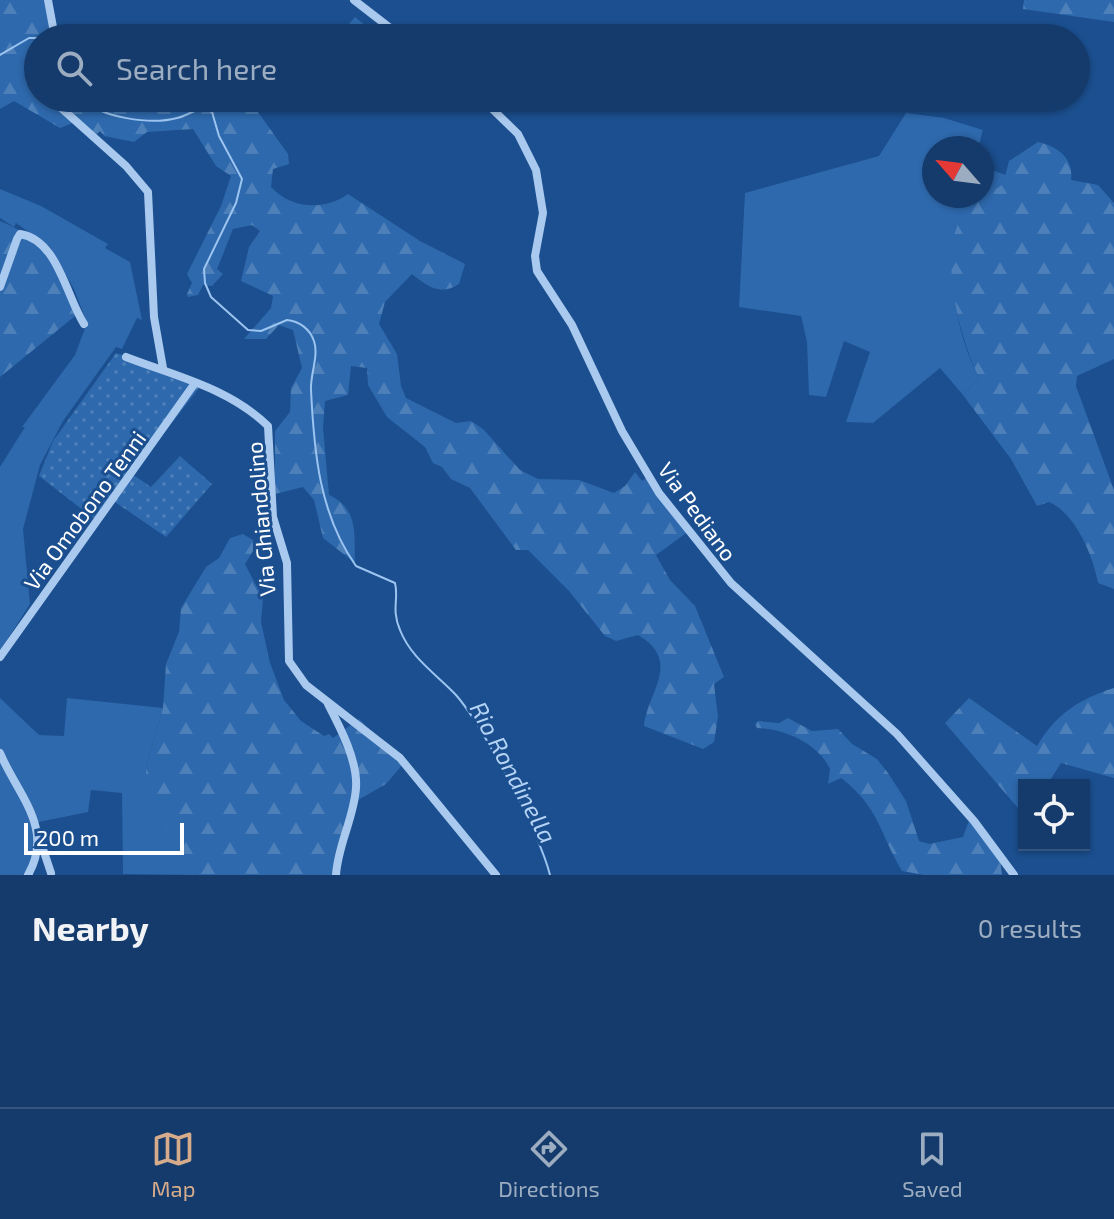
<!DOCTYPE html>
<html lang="en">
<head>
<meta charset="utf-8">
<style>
  :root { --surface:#143b6b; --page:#1d4271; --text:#f1f3f6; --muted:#9dadc1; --line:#33557e; --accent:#d6ab8b }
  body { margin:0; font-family:"Exo 2",sans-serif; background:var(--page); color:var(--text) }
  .controls { position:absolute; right:24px; bottom:24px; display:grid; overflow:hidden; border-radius:0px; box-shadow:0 2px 6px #0004 }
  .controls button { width:72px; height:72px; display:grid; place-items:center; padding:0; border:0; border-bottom:2px solid var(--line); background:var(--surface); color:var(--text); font:40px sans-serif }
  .compass { position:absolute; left:922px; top:136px; width:72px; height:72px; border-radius:50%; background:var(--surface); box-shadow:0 2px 6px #0004; rotate:298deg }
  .scale { position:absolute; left:24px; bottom:20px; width:160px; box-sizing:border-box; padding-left:8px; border:4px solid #fff; border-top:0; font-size:22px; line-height:28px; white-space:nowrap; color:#fff; -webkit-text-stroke:6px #1b4f8f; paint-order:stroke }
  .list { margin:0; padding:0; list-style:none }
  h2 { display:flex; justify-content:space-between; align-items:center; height:104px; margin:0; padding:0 32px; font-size:34px }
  h2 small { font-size:26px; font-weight:400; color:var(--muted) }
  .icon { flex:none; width:44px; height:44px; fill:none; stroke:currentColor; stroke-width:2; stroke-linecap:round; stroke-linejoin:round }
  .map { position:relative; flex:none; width:1114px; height:875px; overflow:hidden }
  .search { position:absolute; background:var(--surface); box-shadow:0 2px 6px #0004; left:24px; right:24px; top:24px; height:88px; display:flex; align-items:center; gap:20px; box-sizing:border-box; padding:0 28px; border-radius:44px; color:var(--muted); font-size:30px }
  .sheet { height:232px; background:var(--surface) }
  nav { display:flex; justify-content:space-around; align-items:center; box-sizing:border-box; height:112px; border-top:2px solid var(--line); background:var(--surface); font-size:22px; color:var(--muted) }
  nav a { display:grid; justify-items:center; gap:4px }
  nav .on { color:var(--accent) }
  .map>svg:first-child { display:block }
</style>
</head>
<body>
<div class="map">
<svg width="1114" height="875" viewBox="0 0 1114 875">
  <defs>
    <pattern id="forest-firs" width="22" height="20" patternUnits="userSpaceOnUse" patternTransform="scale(2)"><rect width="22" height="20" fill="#2e69ad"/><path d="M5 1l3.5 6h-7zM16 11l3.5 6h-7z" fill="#4d80b9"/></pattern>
    <pattern id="cemetery-stones" width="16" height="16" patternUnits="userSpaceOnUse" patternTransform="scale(2)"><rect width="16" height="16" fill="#2e69ad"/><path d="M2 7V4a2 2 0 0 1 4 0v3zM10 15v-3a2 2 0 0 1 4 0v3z" fill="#4d80b9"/></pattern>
    <pattern id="park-dots" width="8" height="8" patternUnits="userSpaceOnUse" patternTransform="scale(2)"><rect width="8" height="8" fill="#2e69ad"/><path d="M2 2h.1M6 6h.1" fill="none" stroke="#4d80b9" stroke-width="1.8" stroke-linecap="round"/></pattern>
  </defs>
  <rect width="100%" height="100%" fill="#1b4f8f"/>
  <g fill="#2e69ad">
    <path d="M 906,113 L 944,118 L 983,130 L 978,148 L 934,148 L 934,196 L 982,196 L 982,160 L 989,169 L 1006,175 L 1003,184 L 957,233 C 950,287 955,330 979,378 L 963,395 L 940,368 L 873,423 L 846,422 L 870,352 L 844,341 L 826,397 L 809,395 L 807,342 L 801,316 L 739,307 L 745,193 L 879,156 Z"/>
    <path d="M 0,189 L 41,206 L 108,244 L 105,248 L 130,262 L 142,320 L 137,318 L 122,349 L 116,347 L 63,421 L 40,465 L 23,529 L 30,604 L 0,651 L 0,467 L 25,427 L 22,427 L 75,355 L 87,323 L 74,289 L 50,247 L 16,223 L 14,227 L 0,218 Z"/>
    <path d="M 0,698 L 39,735 L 64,736 L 67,698 L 163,708 L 146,767 L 146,790 L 197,875 L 123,874 L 122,793 L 91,790 L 88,812 L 34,823 L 40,840 L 28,875 L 0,875 Z"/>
  </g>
  <g fill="url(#forest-firs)">
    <path d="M 0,0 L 49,0 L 56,38 L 38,38 L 38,98 L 92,98 L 114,107 L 138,106 L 154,98 L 248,98 L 288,154 L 289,164 L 273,169 L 271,187 C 291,209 324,211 348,194 L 420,241 L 465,264 L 459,284 C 441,296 428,287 412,274 L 385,302 L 379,324 L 397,354 L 401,386 L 406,398 L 456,423 L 471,421 L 483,429 L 520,470 L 538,479 L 579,480 L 614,493 L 625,486 L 635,472 L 642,481 L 649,476 L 689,531 L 656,555 L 670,580 L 695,606 L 724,677 L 714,684 L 718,717 L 714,742 L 703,749 L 644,726 C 647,693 683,661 638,635 L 616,641 L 605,636 L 569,591 L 528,550 L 516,550 L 470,488 L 451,479 L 442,467 L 433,463 L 425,447 L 387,417 L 368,385 L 367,368 L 351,366 L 348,395 L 325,401 L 323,428 L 329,495 C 359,509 354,534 355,563 L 323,538 L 314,500 L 303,487 L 275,494 L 275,431 L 290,412 L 291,388 L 302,368 L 293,330 L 279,325 L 266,339 L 244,339 L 271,308 L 273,296 L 241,281 L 249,247 L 260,231 L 252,225 L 233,229 L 217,269 L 223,274 L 212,286 L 203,285 L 198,295 L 188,297 L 187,294 L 192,283 L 187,274 L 221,206 L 231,176 L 216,166 L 193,129 L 147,132 L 134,142 L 104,136 L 100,131 L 97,134 L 75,122 L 60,128 L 14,101 L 0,109 Z"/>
    <path d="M 1024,0 L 1114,0 L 1114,22 L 1023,9 Z"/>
    <path d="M 1038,142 C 1057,146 1074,158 1071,180 L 1098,185 L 1114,203 L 1114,359 L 1077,376 L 1076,386 L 1114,490 L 1114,589 L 1098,583 C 1093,555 1075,513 1049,502 L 1037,506 L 1011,459 L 963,395 L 979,378 C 960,338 937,256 963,214 C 972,201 990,194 1003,184 L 1009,161 Z"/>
    <path d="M 0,221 C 54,244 54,263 80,312 L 0,377 Z"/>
    <path d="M 243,534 L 253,540 L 253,551 L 245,564 L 263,599 L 261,622 L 270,663 L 284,700 L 301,721 L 324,736 L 329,734 L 333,738 L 359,719 L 404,763 L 386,784 L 358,800 L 337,875 L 197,875 L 152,803 L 146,790 L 146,767 L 163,708 L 166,664 L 179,632 L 181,608 L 206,567 L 219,558 L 230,538 Z"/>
    <path d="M 1114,688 L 1114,778 L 1061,763 L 1047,785 L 1024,785 L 1024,815 L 945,723 L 969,698 L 1037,746 C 1056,714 1079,699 1114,688 Z"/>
    <path d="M 788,718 L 812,731 L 838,729 L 852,744 L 877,759 L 888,773 L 906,801 L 919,841 L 929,844 L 963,837 L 970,818 L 999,851 L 1002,875 L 924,875 L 902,871 C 879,833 880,808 841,778 L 828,784 L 830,769 C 818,743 784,729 757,728 L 755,724 L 758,721 L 779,723 Z"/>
  </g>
  <path fill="url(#cemetery-stones)" d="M 355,17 L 377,35 L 375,38 L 337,38 Z"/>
  <path fill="url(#park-dots)" d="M 116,353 L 163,368 L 199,388 L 132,474 L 151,487 L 180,456 L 212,484 L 166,537 L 112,500 L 97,521 L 39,476 L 53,441 Z"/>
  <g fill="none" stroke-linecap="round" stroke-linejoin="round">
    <g stroke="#9cc4f0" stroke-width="2">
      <path d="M 0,55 L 29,38 L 42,38"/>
      <path d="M 82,98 C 100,118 151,125 177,118 C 191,115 197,105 212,112 L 219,136 L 242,179 L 236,203 L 204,269 L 205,283 L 211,297 L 248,330 L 261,331 L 287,320 C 299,321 310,329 314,341 C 319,356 310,375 311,390 C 314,451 319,514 356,566 L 395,583 C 399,599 391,609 400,630 C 411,658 436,674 456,695 C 483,726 540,835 550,875"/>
    </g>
    <g stroke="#a9c9ee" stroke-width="8">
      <path d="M 48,0 L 55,38"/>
      <path d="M 354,0 L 403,38"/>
      <path d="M 38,54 L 29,71 L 38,86"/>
      <path d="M 50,98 L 126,166 L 148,192 L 154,317 L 163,368"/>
      <path d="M 481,98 L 518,134 L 536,170 L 543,213 L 535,256 L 537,271 L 572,325 L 622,431 L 659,493 L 731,583 L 897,734 L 974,821 L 1014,875"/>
      <path d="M 0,287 L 17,239 L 20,234 C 58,240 66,296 84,324"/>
      <path d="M 126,357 C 175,376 229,388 268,426 L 273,517 L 287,563 L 289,661 L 306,685 L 400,758 L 496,875"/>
      <path d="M 0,657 L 195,383"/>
      <path d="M 328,704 C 340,727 358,761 356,788 C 354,818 338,844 336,875"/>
      <path d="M 0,753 C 17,794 55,828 28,875"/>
      <path d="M 40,840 L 51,873"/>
    </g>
  </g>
  <g text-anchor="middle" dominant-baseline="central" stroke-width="6" stroke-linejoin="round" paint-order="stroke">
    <g font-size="22" fill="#fff" stroke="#1b4f8f">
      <text transform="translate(84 510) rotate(-54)">Via Omobono Tenni</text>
      <text transform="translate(698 511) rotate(54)">Via Pediano</text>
      <text transform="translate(260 519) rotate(-95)">Via Ghiandolino</text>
    </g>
    <g font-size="24" font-style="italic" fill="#b5d3f5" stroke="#1b4f8f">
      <text transform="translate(514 772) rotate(62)">Rio Rondinella</text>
    </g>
  </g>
</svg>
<div class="controls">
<button><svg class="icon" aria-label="locate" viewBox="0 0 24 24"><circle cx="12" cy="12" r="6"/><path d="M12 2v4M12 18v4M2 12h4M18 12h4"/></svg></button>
</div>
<svg class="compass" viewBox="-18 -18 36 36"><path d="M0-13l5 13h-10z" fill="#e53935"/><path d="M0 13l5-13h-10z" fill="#9dadc1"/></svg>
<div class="scale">200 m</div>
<div class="search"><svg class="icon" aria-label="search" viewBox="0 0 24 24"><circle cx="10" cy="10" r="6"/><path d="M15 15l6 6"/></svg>Search here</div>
</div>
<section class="sheet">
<h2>Nearby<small>0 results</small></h2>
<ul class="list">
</ul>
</section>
<nav>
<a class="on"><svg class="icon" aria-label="map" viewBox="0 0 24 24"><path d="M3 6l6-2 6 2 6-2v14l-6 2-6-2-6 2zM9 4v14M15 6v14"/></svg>Map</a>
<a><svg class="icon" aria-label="directions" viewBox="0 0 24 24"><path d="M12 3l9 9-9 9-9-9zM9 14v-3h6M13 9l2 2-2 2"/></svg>Directions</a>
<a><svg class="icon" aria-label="saved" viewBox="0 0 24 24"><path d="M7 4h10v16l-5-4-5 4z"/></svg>Saved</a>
</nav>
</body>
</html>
